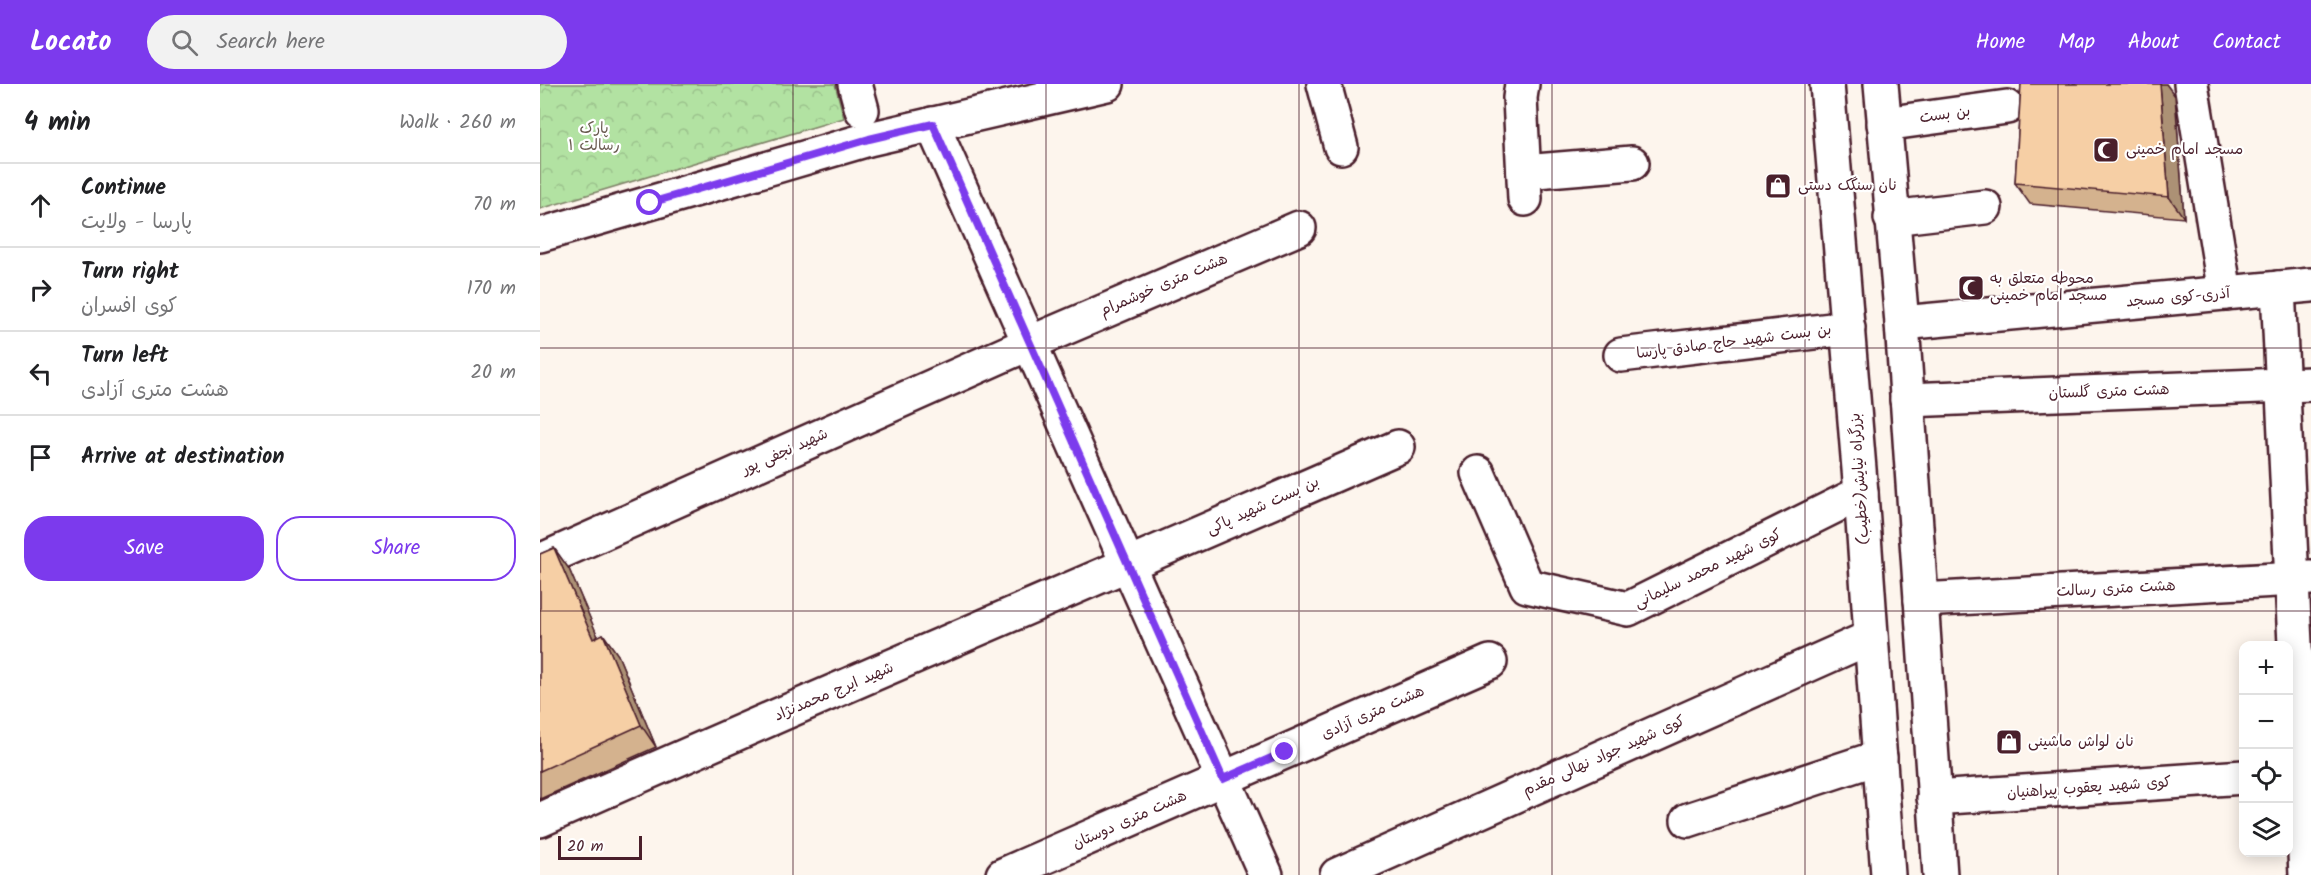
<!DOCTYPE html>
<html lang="en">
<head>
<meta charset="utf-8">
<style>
  :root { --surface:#fff; --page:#f2f2f2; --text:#202124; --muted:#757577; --line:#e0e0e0; --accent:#7c3aed }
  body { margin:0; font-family:Kalam,"Playpen Sans Arabic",sans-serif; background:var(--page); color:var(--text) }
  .controls { position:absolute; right:18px; bottom:18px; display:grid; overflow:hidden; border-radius:12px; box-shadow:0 3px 15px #0003 }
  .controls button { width:54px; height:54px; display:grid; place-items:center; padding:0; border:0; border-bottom:2px solid var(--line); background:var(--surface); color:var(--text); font:30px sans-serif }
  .scale { position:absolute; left:18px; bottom:15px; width:84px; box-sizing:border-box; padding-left:6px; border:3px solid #4a1f2b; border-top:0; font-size:16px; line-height:21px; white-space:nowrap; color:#4a1f2b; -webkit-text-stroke:4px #fff; paint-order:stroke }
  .stop { position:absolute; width:18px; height:18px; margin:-14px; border:4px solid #7c3aed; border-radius:50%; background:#fff }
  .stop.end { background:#7c3aed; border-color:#fff; box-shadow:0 2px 6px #0008 }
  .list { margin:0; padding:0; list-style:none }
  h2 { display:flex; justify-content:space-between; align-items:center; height:78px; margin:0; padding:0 24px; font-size:26px }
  h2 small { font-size:20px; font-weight:400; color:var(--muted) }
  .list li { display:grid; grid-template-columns:39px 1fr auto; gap:18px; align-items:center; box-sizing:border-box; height:84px; padding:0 24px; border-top:2px solid var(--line) }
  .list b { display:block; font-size:22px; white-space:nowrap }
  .list p { margin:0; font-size:20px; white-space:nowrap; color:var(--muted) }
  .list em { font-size:20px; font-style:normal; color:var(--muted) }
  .actions { display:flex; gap:12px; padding:18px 24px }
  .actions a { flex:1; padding:14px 0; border:2px solid var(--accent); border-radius:24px; text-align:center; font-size:21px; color:var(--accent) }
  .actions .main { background:var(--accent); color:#fff }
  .icon { flex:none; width:33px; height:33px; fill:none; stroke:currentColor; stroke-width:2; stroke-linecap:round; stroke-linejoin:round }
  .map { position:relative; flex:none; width:1771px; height:791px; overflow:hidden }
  header { display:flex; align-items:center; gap:36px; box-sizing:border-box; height:84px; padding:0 30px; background:var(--accent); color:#fff }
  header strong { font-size:28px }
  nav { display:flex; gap:33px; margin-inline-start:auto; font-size:21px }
  .search { width:420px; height:54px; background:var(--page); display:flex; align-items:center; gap:15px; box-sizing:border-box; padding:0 21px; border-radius:33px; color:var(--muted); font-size:22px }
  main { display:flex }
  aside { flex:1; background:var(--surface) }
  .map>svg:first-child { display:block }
</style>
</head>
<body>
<header>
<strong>Locato</strong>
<div class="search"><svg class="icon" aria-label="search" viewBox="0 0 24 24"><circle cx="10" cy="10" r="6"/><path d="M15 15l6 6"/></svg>Search here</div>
<nav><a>Home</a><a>Map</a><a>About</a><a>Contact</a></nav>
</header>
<main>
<aside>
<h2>4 min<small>Walk · 260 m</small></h2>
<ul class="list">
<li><svg class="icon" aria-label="ahead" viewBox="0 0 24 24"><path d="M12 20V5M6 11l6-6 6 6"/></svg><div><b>Continue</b><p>پارسا - ولایت</p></div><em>70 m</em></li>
<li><svg class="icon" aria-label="right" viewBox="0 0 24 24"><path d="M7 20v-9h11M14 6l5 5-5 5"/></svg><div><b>Turn right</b><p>کوی افسران</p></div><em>170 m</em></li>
<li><svg class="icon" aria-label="left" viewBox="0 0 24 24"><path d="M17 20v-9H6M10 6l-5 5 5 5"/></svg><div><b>Turn left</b><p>هشت متری آزادی</p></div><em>20 m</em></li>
<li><svg class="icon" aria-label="arrive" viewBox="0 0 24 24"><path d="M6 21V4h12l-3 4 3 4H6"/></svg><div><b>Arrive at destination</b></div></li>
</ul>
<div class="actions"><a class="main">Save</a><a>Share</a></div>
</aside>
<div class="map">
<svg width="1771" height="791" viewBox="0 0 1771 791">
  <defs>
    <pattern id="park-crowns" width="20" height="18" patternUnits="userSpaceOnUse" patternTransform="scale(1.5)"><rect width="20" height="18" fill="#b2e2a2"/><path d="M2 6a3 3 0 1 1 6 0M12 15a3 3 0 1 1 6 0" fill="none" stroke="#9bc18c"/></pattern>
  </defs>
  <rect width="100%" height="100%" fill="#fdf5ed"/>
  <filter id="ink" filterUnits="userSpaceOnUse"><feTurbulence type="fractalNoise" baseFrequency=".0167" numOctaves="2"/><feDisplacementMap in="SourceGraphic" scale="12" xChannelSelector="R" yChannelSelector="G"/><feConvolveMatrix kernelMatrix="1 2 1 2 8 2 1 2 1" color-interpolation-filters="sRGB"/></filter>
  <g filter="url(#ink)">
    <path fill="url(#park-crowns)" stroke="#7e8066" stroke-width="1.5" d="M 0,0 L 295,0 L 304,34 L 0,125 Z"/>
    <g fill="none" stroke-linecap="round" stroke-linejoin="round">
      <defs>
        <g id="minor">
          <path d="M 315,0 L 322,26"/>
          <path d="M 784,0 L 801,63"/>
          <path d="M 982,0 L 980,14 L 985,115"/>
          <path d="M 1651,0 L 1685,209"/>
          <path d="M 392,40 L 726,791"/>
          <path d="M 1344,40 L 1467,23"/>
          <path d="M 984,88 L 1092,79"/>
          <path d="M 1351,134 L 1445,123"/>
          <path d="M 0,151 L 329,55 L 567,0"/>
          <path d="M 1738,204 L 1766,791"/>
          <path d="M 1362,239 L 1771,201"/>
          <path d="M 1081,271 L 1308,244"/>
          <path d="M 1367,316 L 1771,300"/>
          <path d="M 938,389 L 987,502 L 1088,525 L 1321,409"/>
          <path d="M 0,477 L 490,259 L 759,144"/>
          <path d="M 1381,516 L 1771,494"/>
          <path d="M 1394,714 L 1704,693"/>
          <path d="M 0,736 C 285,609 573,488 858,363"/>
          <path d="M 1148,736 L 1340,673"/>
          <path d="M 463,791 L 950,578"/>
          <path d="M 797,791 L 1331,553"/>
        </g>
        <g id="highway">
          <path d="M 1287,0 L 1321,409 L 1348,791"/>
          <path d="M 1341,0 L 1362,239 L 1400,791"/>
        </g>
      </defs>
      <use href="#minor" stroke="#4a1f2b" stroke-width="38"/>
      <use href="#highway" stroke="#4a1f2b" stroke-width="38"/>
      <use href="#minor" stroke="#fff" stroke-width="33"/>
      <use href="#highway" stroke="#fff" stroke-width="33"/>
    </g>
    <g fill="#d4b28e" stroke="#4a1f2b" stroke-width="1.5">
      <path d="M 1481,0 L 1626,0 L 1635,12 L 1644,134 L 1490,120 L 1475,99 Z"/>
      <path d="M 14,464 L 29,485 L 58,553 L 63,550 L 78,571 L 116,663 L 0,715 L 0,470 Z"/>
    </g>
    <g fill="#ac9174" stroke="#4a1f2b" stroke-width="1.5">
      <path d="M 1620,0 L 1626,0 L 1635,12 L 1644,134 L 1629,113 Z"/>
      <path d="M 14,464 L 29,485 L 68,576 L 53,555 Z"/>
      <path d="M 63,550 L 78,571 L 116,663 L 101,641 Z"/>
    </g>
    <g fill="#f6cfa5" stroke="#4a1f2b" stroke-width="1.5">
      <path d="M 1481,0 L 1620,0 L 1629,113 L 1475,99 Z"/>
      <path d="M 14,464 L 53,555 L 63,550 L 101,641 L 0,687 L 0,470 Z"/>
    </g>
  </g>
  <g fill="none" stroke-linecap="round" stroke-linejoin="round" filter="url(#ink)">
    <path stroke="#7c3aed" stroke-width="8" d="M 110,119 L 329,55 L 393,40 L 683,695 L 745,668"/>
  </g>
  <path fill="none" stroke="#4a1f2b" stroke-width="1.5" stroke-opacity="0.55" d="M 253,0 L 253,791M 506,0 L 506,791M 759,0 L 759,791M 1012,0 L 1012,791M 1265,0 L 1265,791M 1518,0 L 1518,791M 0,264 L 1771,264M 0,527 L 1771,527"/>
  <defs>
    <symbol id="mosque-square" viewBox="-11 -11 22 22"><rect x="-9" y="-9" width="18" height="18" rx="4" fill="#4a1f2b" stroke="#fff"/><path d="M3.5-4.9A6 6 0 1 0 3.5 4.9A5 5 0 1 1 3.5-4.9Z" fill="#fff"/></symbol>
    <symbol id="shop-square" viewBox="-11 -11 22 22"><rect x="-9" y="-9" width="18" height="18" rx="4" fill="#4a1f2b" stroke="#fff"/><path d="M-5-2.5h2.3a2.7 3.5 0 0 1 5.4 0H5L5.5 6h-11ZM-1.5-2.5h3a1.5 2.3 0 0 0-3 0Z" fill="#fff"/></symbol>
  </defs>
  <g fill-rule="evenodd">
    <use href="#mosque-square" x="1551" y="51" width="30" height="30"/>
    <use href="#shop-square" x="1223" y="87" width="30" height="30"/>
    <use href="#mosque-square" x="1416" y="189" width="30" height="30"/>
    <use href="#shop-square" x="1454" y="643" width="30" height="30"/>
  </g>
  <g text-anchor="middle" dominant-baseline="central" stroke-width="4.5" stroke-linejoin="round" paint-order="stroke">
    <g font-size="15" fill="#4a1f2b" stroke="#fff">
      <text transform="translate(1405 31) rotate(-8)">بن بست</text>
      <text transform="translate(624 201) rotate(-23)">هشت متری خوشمرام</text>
      <text transform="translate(1638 214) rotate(-5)">آذری-کوی مسجد</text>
      <text transform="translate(1194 258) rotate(-7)">بن بست شهید حاج صادق پارسا</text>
      <text transform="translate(1569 308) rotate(-2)">هشت متری گلستان</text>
      <text transform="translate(245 368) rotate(-24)">شهید نجفی پور</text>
      <text transform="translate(1320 395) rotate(-94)">بزرگراه نیایش(خطیب)</text>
      <text transform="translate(723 422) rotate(-24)">بن بست شهید پاکى</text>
      <text transform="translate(1168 485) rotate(-26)">کوی شهید محمد سلیمانی</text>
      <text transform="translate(1576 505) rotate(-3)">هشت متری رسالت</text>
      <text transform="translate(294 608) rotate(-23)">شهید ایرج محمدنژاد</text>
      <text transform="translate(833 629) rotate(-24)">هشت متری آزادی</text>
      <text transform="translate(1064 672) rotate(-24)">کوی شهید جواد نهالی مقدم</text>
      <text transform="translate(1549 704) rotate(-4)">کوی شهید یعقوب پیراهنیان</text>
      <text transform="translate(590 736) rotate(-24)">هشت متری دوستان</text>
    </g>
    <g font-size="15" fill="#695a4f" stroke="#fff">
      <text x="54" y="45">پارک<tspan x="54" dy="17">رسالت ۱</tspan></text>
    </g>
    <g font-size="15" fill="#4a1f2b" stroke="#fff" text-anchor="start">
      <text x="1586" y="66">مسجد امام خمینی</text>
      <text x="1258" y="102">نان سنگک دستی</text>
      <text x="1450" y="195">محوطه متعلق به<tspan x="1450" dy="17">مسجد امام خمینی</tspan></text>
      <text x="1488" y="658">نان لواش ماشینی</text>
    </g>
  </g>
</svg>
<div class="controls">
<button>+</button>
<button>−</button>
<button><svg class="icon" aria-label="locate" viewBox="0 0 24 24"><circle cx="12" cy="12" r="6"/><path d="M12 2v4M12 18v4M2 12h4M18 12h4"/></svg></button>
<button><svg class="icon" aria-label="layers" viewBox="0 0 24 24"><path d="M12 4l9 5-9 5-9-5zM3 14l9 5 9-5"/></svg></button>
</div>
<div class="scale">20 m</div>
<div class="stop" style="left:110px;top:119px"></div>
<div class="stop end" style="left:745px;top:668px"></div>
</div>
</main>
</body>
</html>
